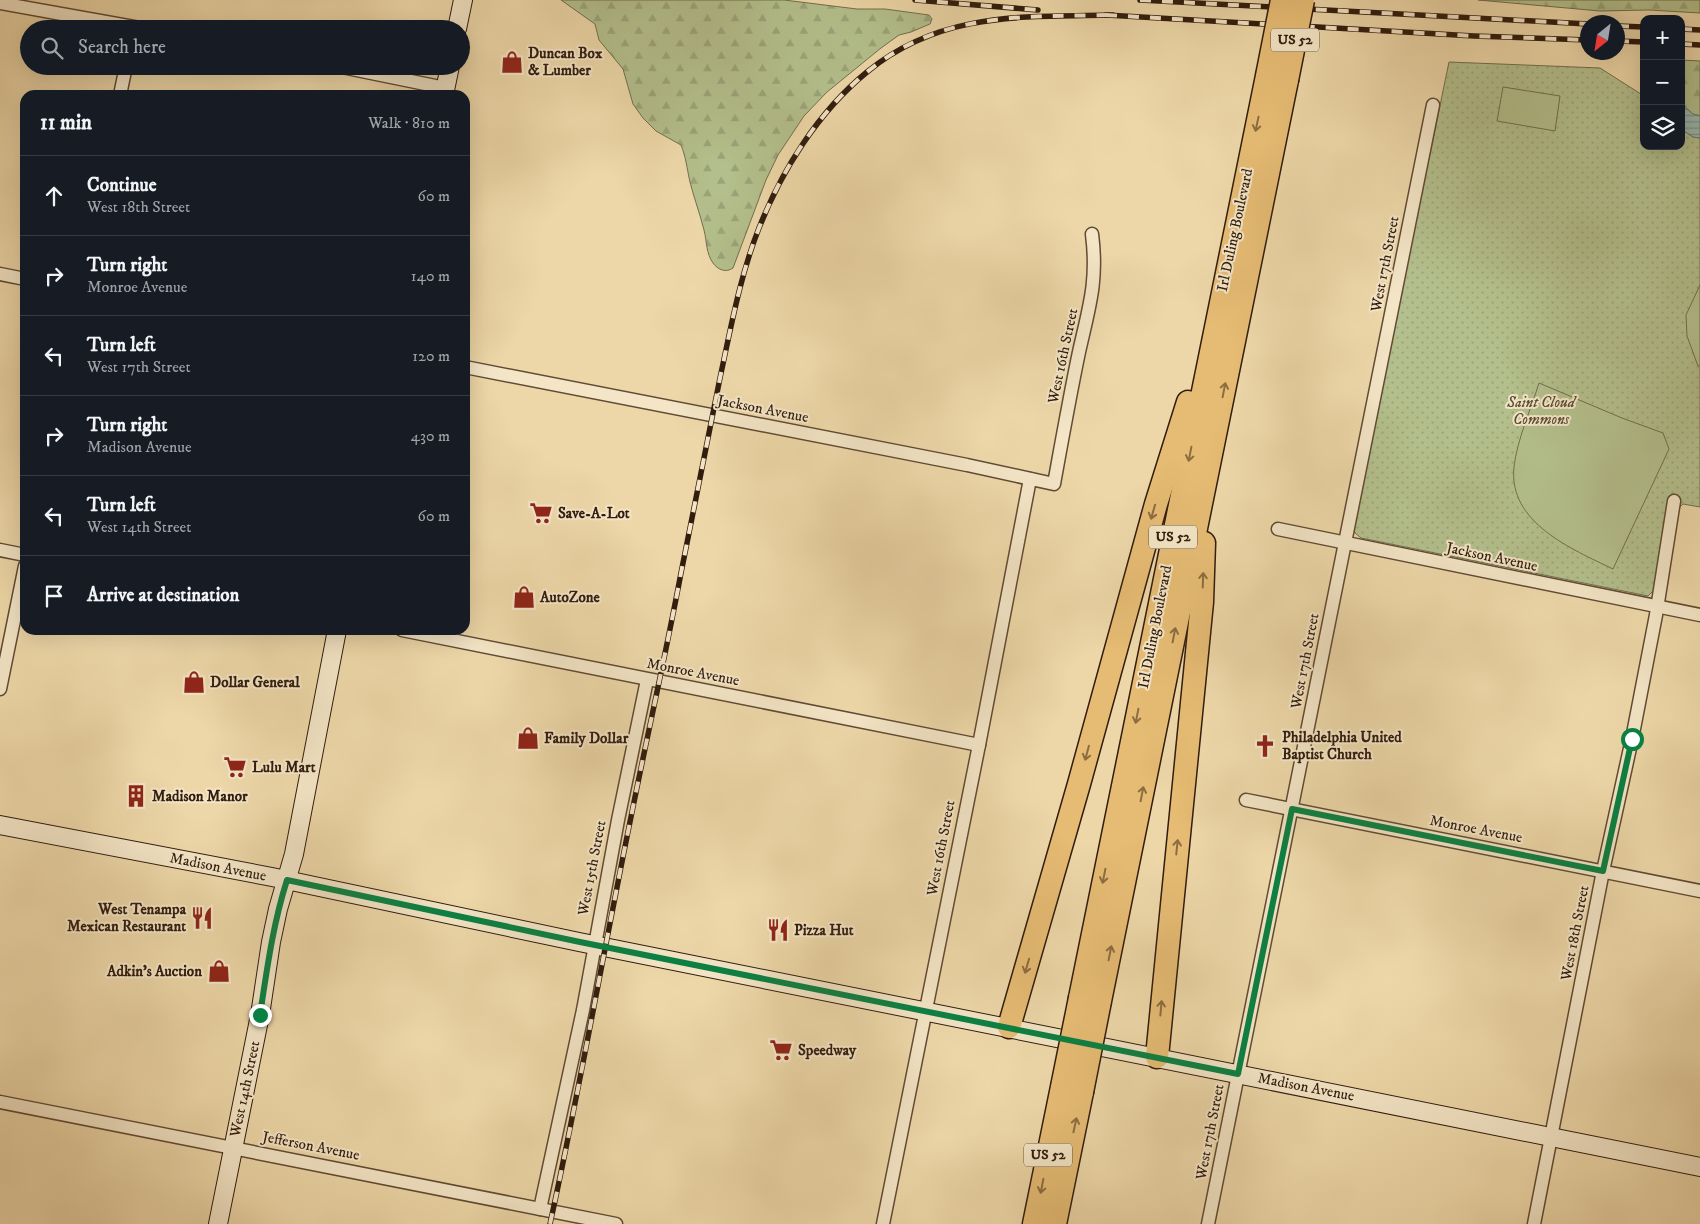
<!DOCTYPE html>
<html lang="en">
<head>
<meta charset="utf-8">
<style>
  :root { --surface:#171b24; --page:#242831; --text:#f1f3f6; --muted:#9ea1a6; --line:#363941 }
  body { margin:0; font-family:"IM FELL DW Pica",serif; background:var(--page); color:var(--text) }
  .controls { position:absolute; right:15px; top:15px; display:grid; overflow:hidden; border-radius:10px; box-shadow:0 5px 20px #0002 }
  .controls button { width:45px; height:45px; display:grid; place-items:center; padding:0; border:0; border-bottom:1px solid var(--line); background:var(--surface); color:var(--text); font:25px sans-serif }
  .compass { position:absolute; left:1580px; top:15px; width:45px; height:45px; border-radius:50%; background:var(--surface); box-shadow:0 5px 20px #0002; rotate:210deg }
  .stop { position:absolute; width:15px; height:15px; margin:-11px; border:4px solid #0b8043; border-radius:50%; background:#fff }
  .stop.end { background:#0b8043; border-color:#fff; box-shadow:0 1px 5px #0008 }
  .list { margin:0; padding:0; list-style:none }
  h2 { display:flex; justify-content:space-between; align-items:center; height:65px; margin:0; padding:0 20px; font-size:21px }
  h2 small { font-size:16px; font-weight:400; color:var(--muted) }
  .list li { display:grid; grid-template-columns:32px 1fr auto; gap:15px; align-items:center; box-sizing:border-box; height:80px; padding:0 20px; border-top:1px solid var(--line) }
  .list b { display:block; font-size:19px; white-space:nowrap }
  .list p { margin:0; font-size:16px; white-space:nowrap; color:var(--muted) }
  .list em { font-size:16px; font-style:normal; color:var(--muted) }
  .icon { flex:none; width:28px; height:28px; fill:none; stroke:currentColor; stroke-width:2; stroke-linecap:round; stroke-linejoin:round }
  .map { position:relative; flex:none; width:1700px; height:1224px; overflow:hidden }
  .search { position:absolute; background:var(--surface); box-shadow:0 5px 20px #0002; left:20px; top:20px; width:450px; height:55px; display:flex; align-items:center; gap:12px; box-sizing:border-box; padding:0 18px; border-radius:28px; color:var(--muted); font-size:19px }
  .panel { position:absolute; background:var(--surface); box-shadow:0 5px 20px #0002; left:20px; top:90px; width:450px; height:545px; border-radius:15px }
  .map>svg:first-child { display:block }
</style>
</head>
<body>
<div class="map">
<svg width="1700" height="1224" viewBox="0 0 1700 1224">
  <defs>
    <pattern id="grass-dots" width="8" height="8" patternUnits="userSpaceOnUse" patternTransform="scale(1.25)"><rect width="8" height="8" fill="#b3bf8c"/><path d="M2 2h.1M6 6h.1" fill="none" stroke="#9aa478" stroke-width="1.8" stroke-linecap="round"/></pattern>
    <pattern id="forest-firs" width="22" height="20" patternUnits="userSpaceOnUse" patternTransform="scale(1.25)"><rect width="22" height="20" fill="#b3bf8c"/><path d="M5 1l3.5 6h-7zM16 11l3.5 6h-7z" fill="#9aa478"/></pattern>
    <pattern id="water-rules" width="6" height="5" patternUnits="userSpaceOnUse" patternTransform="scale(1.25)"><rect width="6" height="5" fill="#9bb8b0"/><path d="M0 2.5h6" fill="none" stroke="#7f958e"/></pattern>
  </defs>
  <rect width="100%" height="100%" fill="#edd7a8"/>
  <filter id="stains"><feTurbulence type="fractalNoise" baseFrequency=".004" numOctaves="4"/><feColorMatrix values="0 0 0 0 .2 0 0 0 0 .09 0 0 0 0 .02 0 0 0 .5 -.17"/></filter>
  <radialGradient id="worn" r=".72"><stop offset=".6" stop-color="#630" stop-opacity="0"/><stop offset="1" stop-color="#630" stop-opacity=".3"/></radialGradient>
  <path fill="url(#grass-dots)" stroke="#726e4d" d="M 1449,62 L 1600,68 L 1644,96 L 1644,146 L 1681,146 L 1681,129 L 1693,137 L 1700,138 L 1700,507 L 1683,504 L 1665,522 L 1654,590 L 1648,596 L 1361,538 L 1355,533 L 1353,526 Z"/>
  <g fill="url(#forest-firs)" stroke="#726e4d">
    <path d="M 561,0 L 784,0 L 857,9 L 885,9 L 929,15 L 932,19 L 930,24 L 911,32 L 899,35 L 881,48 L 827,92 L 804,116 L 778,155 L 766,180 L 733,268 C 726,273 718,270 713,263 C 706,253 707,242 704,230 C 700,214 694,198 690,182 C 687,169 686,157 681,145 L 656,131 L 643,118 L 633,104 L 623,69 L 599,40 L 595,24 Z"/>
    <path d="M 1478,0 L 1700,0 L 1700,13 L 1649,10 L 1600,11 Z"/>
    <path d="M 1681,60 L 1700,61 L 1700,116 L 1693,114 L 1681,104 Z"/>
  </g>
  <g fill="#b3bf8c" stroke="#726e4d">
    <path d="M 1503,87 L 1560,96 L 1555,131 L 1497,121 Z"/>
    <path d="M 1700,285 L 1700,366 L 1698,366 L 1687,336 L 1686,315 Z"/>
    <path d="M 1539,383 L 1622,418 L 1663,433 L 1669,449 L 1613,569 C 1572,549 1508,523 1514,467 C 1517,440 1531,409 1539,383 Z"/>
  </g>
  <path fill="url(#water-rules)" stroke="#717a6f" d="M 1681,104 L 1693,114 L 1700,116 L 1700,138 L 1693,137 L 1681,129 Z"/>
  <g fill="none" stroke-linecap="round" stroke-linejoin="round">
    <defs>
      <g id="street">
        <path d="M 0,3 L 145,29"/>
        <path d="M 337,66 L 445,88"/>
        <path d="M 120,95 L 126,66"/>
        <path d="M 0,274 L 25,279"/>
        <path d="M 465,367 L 967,465 L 1054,484 C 1062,440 1070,395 1079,352 C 1089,307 1098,282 1092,234"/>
        <path d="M 1278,529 L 1700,615"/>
        <path d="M 0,550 L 25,555"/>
        <path d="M 402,630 L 979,745"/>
        <path d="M 0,689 L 25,566"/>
        <path d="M 1246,800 L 1700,891"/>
        <path d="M 0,1102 L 616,1224"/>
        <path d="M 540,1209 L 583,1010 L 618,820 L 647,680"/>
        <path d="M 883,1224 L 979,745 L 1030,479"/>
        <path d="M 1208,1224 L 1433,105"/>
        <path d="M 1534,1224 L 1603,871 L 1632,739 L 1656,615 L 1674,501"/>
      </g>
      <g id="secondary">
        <path d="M 457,29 L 463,0"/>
        <path d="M 444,95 L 450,66"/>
        <path d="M 0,825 L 272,877 L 579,942 L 1700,1167"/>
        <path d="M 218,1224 L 260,1015 L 271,942 L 278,909 L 294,854 L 337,630"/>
      </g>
      <g id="highway">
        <path d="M 1080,998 L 1267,76"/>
        <path d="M 1100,1001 L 1287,80"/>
        <path d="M 1009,1027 L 1079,784 L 1156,504 L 1188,402"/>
        <path d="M 1157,1057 L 1202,602 L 1204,543"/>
        <path d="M 1034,1224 L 1062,1087"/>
        <path d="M 1055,1224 L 1082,1092"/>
      </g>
    </defs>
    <use href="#street" stroke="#604b34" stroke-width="15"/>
    <use href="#secondary" stroke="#311c0e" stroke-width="20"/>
    <use href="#highway" stroke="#311c0e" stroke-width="25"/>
    <use href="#street" stroke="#f3e5c6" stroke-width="12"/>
    <use href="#secondary" stroke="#f3e5c6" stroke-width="18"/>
    <use href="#highway" stroke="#e6bc74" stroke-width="22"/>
    <defs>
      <g id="rail">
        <path d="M 915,0 L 1038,10"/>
        <path d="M 1140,0 L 1588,24"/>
        <path d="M 1106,15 L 1474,36 L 1588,40"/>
        <path d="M 1618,26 L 1644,27"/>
        <path d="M 1681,29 L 1700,30"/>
        <path d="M 1618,41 L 1644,42"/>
        <path d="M 1681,44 L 1700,45"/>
        <path d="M 550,1224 C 580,1087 604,949 632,812 C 648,732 666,653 681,573 C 694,508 707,443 720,378 C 731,327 740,276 759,228 C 782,170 818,112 867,72 C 941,11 1023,17 1113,15"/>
      </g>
    </defs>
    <use href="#rail" stroke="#311c0e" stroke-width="5.5"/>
    <use href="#rail" stroke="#f3e5c6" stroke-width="4" stroke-dasharray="11" stroke-linecap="butt"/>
    <defs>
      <g id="highway-bridge">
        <path d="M 1267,76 L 1282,0"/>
        <path d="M 1287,80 L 1303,0"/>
        <path d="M 1062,1087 L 1080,998"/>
        <path d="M 1082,1092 L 1100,1001"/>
      </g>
    </defs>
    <use href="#highway-bridge" stroke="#311c0e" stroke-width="25" stroke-linecap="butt"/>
    <use href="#highway-bridge" stroke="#e6bc74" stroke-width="22"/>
  </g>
  <defs><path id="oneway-shaft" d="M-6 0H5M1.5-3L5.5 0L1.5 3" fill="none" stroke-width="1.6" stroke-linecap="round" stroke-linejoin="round" transform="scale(1.25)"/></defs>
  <g stroke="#8c6c41">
    <use href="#oneway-shaft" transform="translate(1257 124) rotate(102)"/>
    <use href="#oneway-shaft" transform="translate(1224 390) rotate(-79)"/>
    <use href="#oneway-shaft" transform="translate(1190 454) rotate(101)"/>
    <use href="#oneway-shaft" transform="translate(1153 512) rotate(106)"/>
    <use href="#oneway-shaft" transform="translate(1203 580) rotate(-88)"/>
    <use href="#oneway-shaft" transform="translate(1174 635) rotate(-79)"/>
    <use href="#oneway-shaft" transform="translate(1137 716) rotate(101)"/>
    <use href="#oneway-shaft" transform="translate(1087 753) rotate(105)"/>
    <use href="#oneway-shaft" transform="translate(1142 794) rotate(-79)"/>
    <use href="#oneway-shaft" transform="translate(1177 847) rotate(-84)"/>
    <use href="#oneway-shaft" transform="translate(1104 876) rotate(101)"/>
    <use href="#oneway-shaft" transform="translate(1110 953) rotate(-79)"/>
    <use href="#oneway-shaft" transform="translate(1027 966) rotate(106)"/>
    <use href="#oneway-shaft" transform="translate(1161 1008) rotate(-85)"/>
    <use href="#oneway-shaft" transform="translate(1075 1125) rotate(-78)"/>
    <use href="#oneway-shaft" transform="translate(1042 1186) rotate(101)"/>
  </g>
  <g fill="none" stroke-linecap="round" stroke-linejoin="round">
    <path stroke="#0b8043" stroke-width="6" d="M 260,1015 C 267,969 273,924 287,880 L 580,942 L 1238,1074 L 1292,809 L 1603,871 L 1632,739"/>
  </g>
  <defs>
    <symbol id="shop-bare" viewBox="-9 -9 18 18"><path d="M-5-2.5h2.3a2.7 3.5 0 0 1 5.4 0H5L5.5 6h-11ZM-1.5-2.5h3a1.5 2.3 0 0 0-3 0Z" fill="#8f2418" stroke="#f3e5c6" stroke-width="2.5" paint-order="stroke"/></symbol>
    <symbol id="supermarket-bare" viewBox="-9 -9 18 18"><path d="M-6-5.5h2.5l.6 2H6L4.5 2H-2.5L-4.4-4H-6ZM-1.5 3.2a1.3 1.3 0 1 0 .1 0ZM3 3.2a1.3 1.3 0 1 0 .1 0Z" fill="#8f2418" stroke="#f3e5c6" stroke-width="2.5" paint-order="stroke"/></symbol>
    <symbol id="church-bare" viewBox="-9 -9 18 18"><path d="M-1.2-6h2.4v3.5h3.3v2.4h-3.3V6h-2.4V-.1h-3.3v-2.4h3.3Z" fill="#8f2418" stroke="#f3e5c6" stroke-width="2.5" paint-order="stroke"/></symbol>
    <symbol id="building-bare" viewBox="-9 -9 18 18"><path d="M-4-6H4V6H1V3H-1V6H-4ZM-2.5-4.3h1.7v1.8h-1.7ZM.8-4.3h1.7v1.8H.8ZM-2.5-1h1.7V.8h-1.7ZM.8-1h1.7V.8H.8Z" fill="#8f2418" stroke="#f3e5c6" stroke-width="2.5" paint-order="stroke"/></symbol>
    <symbol id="restaurant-bare" viewBox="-9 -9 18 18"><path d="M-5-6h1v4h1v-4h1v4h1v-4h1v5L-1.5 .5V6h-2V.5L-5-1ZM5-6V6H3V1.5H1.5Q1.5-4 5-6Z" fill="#8f2418" stroke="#f3e5c6" stroke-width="2.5" paint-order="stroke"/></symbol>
  </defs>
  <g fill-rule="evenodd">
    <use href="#shop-bare" x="496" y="46" width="32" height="32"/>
    <use href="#supermarket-bare" x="525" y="497" width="32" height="32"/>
    <use href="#shop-bare" x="508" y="581" width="32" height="32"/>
    <use href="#shop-bare" x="178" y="666" width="32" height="32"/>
    <use href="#shop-bare" x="512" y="722" width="32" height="32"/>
    <use href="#church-bare" x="1249" y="730" width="32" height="32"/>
    <use href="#supermarket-bare" x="219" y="751" width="32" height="32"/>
    <use href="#building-bare" x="120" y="780" width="32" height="32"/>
    <use href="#restaurant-bare" x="186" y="902" width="32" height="32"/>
    <use href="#restaurant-bare" x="762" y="914" width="32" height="32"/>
    <use href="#shop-bare" x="203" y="955" width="32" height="32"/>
    <use href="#supermarket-bare" x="765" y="1034" width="32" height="32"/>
  </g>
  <g text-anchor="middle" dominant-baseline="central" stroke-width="4" stroke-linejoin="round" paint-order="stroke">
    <g fill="#f3e5c6" stroke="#6b5845" stroke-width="1">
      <rect x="1271" y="28.5" width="48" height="23" rx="4"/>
      <rect x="1149" y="525.5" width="48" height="23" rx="4"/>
      <rect x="1024" y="1143.5" width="48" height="23" rx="4"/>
    </g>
    <g font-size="14" font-weight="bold" fill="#311c0e">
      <text x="1295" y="40">US 52</text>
      <text x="1173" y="537">US 52</text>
      <text x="1048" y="1155">US 52</text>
    </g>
    <g font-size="15" font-weight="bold" fill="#311c0e" stroke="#f3e5c6" text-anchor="start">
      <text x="528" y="53">Duncan Box<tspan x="528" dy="17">&amp; Lumber</tspan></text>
      <text x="558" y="513">Save-A-Lot</text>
      <text x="540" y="597">AutoZone</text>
      <text x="210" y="682">Dollar General</text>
      <text x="1282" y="737">Philadelphia United<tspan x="1282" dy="17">Baptist Church</tspan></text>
      <text x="544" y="738">Family Dollar</text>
      <text x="252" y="767">Lulu Mart</text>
      <text x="152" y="796">Madison Manor</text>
      <text x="186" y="909" text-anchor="end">West Tenampa<tspan x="186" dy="17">Mexican Restaurant</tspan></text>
      <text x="794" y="930">Pizza Hut</text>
      <text x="202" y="971" text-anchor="end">Adkin's Auction</text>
      <text x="798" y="1050">Speedway</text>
    </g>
    <g font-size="15" fill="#311c0e" stroke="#f3e5c6">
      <text transform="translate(1235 230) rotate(-78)">Irl Duling Boulevard</text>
      <text transform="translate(1385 264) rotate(-79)">West 17th Street</text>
      <text transform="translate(1063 356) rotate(-78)">West 16th Street</text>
      <text transform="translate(763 409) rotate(11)">Jackson Avenue</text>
      <text transform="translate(1492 557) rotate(12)">Jackson Avenue</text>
      <text transform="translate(1155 627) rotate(-79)">Irl Duling Boulevard</text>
      <text transform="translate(1305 661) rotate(-79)">West 17th Street</text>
      <text transform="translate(693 672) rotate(11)">Monroe Avenue</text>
      <text transform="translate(1476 829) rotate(11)">Monroe Avenue</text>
      <text transform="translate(941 848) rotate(-79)">West 16th Street</text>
      <text transform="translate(218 867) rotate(11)">Madison Avenue</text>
      <text transform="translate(592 868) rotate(-79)">West 15th Street</text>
      <text transform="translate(1575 933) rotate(-79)">West 18th Street</text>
      <text transform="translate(1306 1087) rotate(11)">Madison Avenue</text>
      <text transform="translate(245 1089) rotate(-78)">West 14th Street</text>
      <text transform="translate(1210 1132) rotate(-79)">West 17th Street</text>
      <text transform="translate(311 1146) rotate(11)">Jefferson Avenue</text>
    </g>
    <g font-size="15" font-style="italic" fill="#584d34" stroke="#f3e5c6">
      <text x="1541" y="402">Saint Cloud<tspan x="1541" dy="17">Commons</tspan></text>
    </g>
  </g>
  <rect width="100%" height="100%" filter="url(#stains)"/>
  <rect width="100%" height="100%" fill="url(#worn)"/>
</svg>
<div class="controls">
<button>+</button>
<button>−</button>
<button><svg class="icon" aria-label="layers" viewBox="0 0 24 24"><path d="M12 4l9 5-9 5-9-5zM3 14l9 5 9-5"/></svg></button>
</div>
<svg class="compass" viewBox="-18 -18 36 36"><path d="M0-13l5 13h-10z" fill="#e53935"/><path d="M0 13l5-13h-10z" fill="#9ea1a6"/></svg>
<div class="stop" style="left:1632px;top:739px"></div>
<div class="stop end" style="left:260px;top:1015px"></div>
<div class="search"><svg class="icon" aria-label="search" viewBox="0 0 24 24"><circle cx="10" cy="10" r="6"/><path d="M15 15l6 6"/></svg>Search here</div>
<section class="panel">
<h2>11 min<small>Walk · 810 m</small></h2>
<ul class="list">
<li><svg class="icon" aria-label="ahead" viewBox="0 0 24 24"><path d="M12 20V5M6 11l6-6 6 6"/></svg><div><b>Continue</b><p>West 18th Street</p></div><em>60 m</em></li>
<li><svg class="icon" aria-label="right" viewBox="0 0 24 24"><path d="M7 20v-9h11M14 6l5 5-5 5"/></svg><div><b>Turn right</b><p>Monroe Avenue</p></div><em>140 m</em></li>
<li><svg class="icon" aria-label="left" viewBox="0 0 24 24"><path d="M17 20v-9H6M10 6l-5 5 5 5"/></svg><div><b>Turn left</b><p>West 17th Street</p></div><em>120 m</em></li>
<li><svg class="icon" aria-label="right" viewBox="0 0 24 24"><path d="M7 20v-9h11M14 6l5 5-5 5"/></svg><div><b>Turn right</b><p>Madison Avenue</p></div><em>430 m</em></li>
<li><svg class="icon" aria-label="left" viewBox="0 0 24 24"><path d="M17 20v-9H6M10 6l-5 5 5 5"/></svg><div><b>Turn left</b><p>West 14th Street</p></div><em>60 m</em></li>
<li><svg class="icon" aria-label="arrive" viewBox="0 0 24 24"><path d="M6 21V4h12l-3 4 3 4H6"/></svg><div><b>Arrive at destination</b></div></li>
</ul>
</section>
</div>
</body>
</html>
